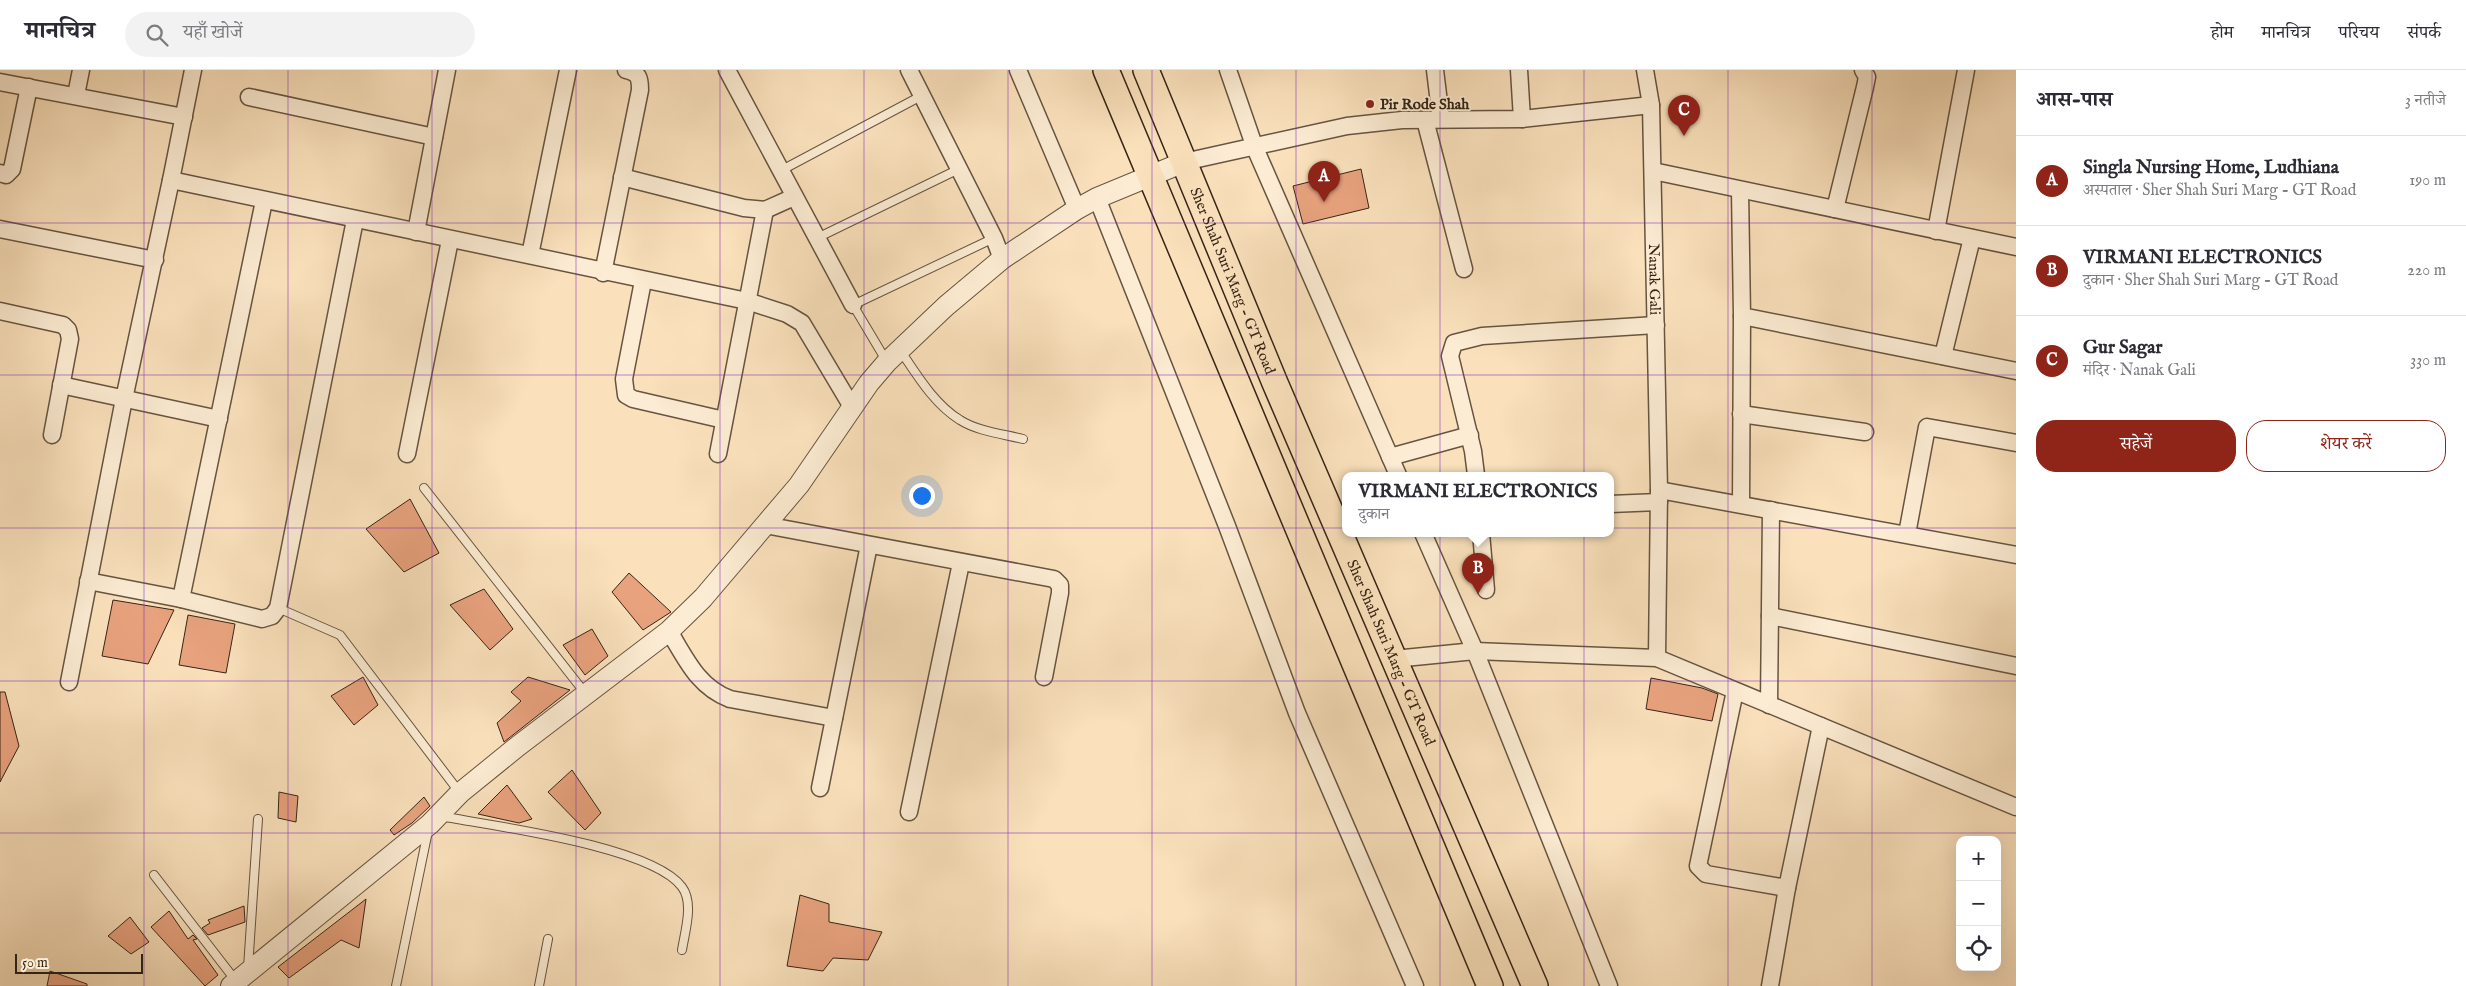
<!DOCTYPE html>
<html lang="hi">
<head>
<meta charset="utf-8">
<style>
  :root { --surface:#fff; --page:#f2f2f3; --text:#2b2b33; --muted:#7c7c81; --line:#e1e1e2; --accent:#8f2418 }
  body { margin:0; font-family:"IM FELL English","Noto Serif Devanagari",serif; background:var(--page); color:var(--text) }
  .controls { position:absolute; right:15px; bottom:15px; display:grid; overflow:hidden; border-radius:10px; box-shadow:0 5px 20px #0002 }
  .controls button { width:45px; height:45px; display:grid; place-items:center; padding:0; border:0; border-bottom:1px solid var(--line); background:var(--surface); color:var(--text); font:25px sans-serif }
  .scale { position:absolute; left:15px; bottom:12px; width:128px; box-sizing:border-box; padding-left:5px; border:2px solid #362516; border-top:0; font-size:14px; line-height:18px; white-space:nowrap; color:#362516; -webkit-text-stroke:4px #fcecd3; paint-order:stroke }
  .you { position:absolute; left:921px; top:425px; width:18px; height:18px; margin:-12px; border:4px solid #fff; border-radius:50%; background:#1a73e8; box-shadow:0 0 0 8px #1a73e833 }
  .badge { display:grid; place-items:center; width:32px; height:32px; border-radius:50%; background:var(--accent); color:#fff; font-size:16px; font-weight:700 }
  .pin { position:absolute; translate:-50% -41px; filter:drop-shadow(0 1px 2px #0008) }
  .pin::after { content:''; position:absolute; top:26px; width:18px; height:15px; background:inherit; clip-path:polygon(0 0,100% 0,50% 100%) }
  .popup { position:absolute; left:1342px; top:402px; width:272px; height:65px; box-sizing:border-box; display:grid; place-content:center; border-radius:10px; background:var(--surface); filter:drop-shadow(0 1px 4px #0005); font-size:16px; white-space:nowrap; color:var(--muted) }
  .popup b { font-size:19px; color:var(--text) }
  .popup::after { content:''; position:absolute; left:50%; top:100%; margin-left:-10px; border:10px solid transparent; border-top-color:var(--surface) }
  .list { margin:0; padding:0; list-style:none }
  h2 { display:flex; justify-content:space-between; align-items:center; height:65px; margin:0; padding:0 20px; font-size:21px }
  h2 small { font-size:16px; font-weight:400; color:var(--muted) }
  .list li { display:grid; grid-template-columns:32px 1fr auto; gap:15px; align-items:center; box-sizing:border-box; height:90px; padding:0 20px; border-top:1px solid var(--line) }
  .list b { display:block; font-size:19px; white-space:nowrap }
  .list p { margin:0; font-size:16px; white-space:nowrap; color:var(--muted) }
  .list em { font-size:16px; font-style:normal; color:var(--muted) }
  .actions { display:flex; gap:10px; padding:15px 20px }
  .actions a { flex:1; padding:11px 0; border:1px solid var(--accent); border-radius:20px; text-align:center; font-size:18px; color:var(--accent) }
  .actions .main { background:var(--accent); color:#fff }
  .icon { flex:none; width:28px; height:28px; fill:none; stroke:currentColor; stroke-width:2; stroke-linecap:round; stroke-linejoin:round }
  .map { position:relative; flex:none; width:2016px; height:916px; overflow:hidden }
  header { display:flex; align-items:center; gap:30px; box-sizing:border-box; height:70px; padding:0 25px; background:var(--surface); border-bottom:1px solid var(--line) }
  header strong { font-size:24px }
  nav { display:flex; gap:28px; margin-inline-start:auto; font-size:18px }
  .search { width:350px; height:45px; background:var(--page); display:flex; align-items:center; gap:12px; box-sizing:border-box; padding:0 18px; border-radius:28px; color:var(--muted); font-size:19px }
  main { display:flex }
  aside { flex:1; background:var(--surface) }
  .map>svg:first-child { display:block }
</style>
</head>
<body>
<header>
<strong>मानचित्र</strong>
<div class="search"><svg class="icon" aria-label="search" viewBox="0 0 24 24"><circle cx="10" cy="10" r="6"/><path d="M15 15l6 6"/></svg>यहाँ खोजें</div>
<nav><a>होम</a><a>मानचित्र</a><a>परिचय</a><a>संपर्क</a></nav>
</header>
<main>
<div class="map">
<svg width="2016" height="916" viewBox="0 0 2016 916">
  <rect width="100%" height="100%" fill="#fae1bc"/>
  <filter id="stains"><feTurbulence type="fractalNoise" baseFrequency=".004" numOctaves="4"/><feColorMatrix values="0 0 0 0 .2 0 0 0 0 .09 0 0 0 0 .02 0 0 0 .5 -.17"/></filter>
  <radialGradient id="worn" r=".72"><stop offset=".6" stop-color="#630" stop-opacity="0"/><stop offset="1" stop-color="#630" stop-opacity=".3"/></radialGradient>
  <g fill="#e8a27e" stroke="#362516">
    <path d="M 1361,99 L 1369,138 L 1303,154 L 1293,116 Z"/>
    <path d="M 410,429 L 439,483 L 404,502 L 366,459 Z"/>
    <path d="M 629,503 L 671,542 L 643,560 L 612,522 Z"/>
    <path d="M 484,519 L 513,559 L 490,580 L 450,535 Z"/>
    <path d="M 113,530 L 174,540 L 148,594 L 102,586 Z"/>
    <path d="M 188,545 L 235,554 L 226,603 L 179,595 Z"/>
    <path d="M 592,559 L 608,586 L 585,605 L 563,575 Z"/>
    <path d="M 363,607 L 378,635 L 354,655 L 331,626 Z"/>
    <path d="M 528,607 L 570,620 L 504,672 L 497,653 L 521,631 L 511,622 Z"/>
    <path d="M 1651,608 L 1702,618 L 1718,624 L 1712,651 L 1646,639 Z"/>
    <path d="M 0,622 L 5,622 L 19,676 L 0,712 Z"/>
    <path d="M 572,700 L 601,743 L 585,760 L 548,722 Z"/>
    <path d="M 507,715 L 532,749 L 519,753 L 478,744 Z"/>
    <path d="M 279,722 L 298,726 L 296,752 L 278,748 Z"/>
    <path d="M 424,727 L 430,736 L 412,753 L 394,765 L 390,760 Z"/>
    <path d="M 800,825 L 829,834 L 829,852 L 882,862 L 868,890 L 833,888 L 823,901 L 787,896 Z"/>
    <path d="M 366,829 L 359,878 L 341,870 L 289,908 L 278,897 Z"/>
    <path d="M 244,836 L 245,852 L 208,865 L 202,858 L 210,853 L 208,850 Z"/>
    <path d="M 169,841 L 188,869 L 193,865 L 197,869 L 193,870 L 218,905 L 205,916 L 151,857 Z"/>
    <path d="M 130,847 L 149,872 L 131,884 L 108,866 Z"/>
    <path d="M 50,901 L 87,914 L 87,916 L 47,916 Z"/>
  </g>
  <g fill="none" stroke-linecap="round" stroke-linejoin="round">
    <defs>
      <g id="service">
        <path d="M 780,101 L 923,25"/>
        <path d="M 817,168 L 959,99"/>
        <path d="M 900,280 C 917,305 934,334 960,350 C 977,361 1003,364 1023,369"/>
        <path d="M 887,292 L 853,235 L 994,168"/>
        <path d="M 424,418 L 585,623"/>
        <path d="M 278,538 L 340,565 L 460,723"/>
        <path d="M 440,746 C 493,756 652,776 682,817 C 694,833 685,861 682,880"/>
        <path d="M 154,805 L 236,911"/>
        <path d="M 248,898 L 258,749"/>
        <path d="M 396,916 L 428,761"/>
        <path d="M 539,916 L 548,869"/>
      </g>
      <g id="minor">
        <path d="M 193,0 L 171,110 L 747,231 L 787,244 L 802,253 L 852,337"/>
        <path d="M 727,0 L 853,235"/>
        <path d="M 909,0 L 994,168 L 1002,189"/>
        <path d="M 1018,0 L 1077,139"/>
        <path d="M 1228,0 L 1255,78 L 1398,405"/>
        <path d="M 1435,0 L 1441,49"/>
        <path d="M 1519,0 L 1522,49"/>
        <path id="s1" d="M 1645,0 L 1651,35 L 1659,420"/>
        <path d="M 0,12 L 184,47"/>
        <path d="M 76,25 L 81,0"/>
        <path d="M 249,27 L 434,67"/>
        <path d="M 1425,50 L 1464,199"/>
        <path d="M 1184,92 L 1347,56 L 1402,50 L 1522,49 L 1651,35"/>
        <path d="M 1653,101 L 2016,177"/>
        <path d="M 0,103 L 6,105 L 12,99 L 29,17"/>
        <path d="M 622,107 L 744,138 L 765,140 L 794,127"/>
        <path d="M 1740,120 L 1742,246 L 2016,301"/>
        <path d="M 1097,128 L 1227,456 L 1297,643 L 1415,916"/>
        <path d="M 264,131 L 181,529 L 262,549 L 272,546 L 278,538 L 355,150"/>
        <path d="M 1835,139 L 1865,17 L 1867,7 L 1863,0"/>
        <path d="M 0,159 L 155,190"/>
        <path d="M 1936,161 L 1966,0"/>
        <path d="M 416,162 L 447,0"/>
        <path d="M 530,185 L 568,0"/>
        <path d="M 603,203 L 640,20 C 640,8 639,3 626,0"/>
        <path d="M 643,211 L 624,309 L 626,325 L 633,329 L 724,350"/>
        <path d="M 0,241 L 63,255 L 68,260 L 70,269 L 52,365"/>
        <path d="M 1943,286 L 1972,168"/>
        <path d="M 61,315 L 219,349"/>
        <path d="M 1741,344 L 1865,362"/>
        <path d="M 407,384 L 450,170"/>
        <path d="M 718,384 L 765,140"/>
        <path d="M 1390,387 L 1470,365"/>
        <path d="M 1476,405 L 1473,381 L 1450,286 L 1454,273 L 1482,266 L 1656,255"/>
        <path d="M 1610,434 L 1659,432"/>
        <path d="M 1741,434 L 1742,246"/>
        <path d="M 765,455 L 1054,509 L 1060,515 L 1060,523 L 1044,607"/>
        <path d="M 1423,463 L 1475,581 L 1609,916"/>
        <path d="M 1481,463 L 1486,520"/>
        <path d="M 1907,464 L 1927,357 L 2016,373"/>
        <path d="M 88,511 L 181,529"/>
        <path d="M 1770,546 L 2016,596"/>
        <path d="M 669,561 C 686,589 698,617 730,629 L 834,648"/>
        <path d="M 1657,588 L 1659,420 L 2016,485"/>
        <path d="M 1394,589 L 1475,581 L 1657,588 L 2016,737"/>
        <path d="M 69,612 L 124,329 L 171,110"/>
        <path d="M 1735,621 L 1698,796 L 1706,804 L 1787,818 L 1770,916"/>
        <path d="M 1769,635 L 1771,440"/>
        <path d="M 820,718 L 869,475"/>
        <path d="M 909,742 L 961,493"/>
        <path d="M 1787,818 L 1821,656"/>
      </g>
      <path id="tertiary" d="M 231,916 L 430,754 L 460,723 L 518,676 L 669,561 L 703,528 L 799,415 L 869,313 L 887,292 L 946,236 L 1002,189 L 1077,139 L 1097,128 L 1184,92"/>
      <g id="primary">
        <path d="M 1106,0 L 1490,916"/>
        <path id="s2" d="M 1146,0 L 1275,313 L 1535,916"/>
      </g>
    </defs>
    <use href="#service" stroke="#675440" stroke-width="10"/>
    <use href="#minor" stroke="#675440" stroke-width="19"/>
    <use href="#tertiary" stroke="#675440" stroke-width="22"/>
    <use href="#primary" stroke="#362516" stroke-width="28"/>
    <use href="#service" stroke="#fcecd3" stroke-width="8"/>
    <use href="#minor" stroke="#fcecd3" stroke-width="16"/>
    <use href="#tertiary" stroke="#fcecd3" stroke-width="20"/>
    <use href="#primary" stroke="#fae1bc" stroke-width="25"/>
  </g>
  <path fill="none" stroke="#7b2cbf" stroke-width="1" stroke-opacity="0.55" d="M 144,0 L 144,916M 288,0 L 288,916M 432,0 L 432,916M 576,0 L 576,916M 720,0 L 720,916M 864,0 L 864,916M 1008,0 L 1008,916M 1152,0 L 1152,916M 1296,0 L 1296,916M 1440,0 L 1440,916M 1584,0 L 1584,916M 1728,0 L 1728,916M 1872,0 L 1872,916M 0,153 L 2016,153M 0,305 L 2016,305M 0,458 L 2016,458M 0,611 L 2016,611M 0,763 L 2016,763"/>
  <circle fill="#8f2418" stroke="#fcecd3" stroke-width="2" cx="1370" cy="34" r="5"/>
  <g text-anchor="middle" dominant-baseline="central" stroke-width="4" stroke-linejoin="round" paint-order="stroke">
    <g font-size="15" font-weight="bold" fill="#362516" stroke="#fcecd3" text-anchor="start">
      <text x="1380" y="34">Pir Rode Shah</text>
    </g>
    <g font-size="15" fill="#362516" stroke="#fcecd3">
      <text stroke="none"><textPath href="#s1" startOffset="210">Nanak Gali</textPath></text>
      <text stroke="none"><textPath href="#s2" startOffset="228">Sher Shah Suri Marg - GT Road</textPath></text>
      <text stroke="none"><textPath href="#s2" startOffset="632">Sher Shah Suri Marg - GT Road</textPath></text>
    </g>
  </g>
  <rect width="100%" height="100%" filter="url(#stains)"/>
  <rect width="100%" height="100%" fill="url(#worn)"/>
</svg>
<div class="controls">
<button>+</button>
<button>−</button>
<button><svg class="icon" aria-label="locate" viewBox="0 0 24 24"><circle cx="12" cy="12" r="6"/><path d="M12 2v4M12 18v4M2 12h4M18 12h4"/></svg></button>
</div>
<div class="scale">50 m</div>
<div class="you"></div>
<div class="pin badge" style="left:1324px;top:132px">A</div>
<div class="pin badge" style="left:1478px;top:524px">B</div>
<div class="popup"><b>VIRMANI ELECTRONICS</b>दुकान</div>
<div class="pin badge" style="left:1684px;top:66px">C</div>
</div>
<aside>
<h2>आस-पास<small>3 नतीजे</small></h2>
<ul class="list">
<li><span class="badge">A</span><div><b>Singla Nursing Home, Ludhiana</b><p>अस्पताल · Sher Shah Suri Marg - GT Road</p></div><em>190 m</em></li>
<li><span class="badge">B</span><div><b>VIRMANI ELECTRONICS</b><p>दुकान · Sher Shah Suri Marg - GT Road</p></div><em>220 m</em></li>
<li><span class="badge">C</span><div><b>Gur Sagar</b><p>मंदिर · Nanak Gali</p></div><em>330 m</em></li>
</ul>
<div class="actions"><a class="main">सहेजें</a><a>शेयर करें</a></div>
</aside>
</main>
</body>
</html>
